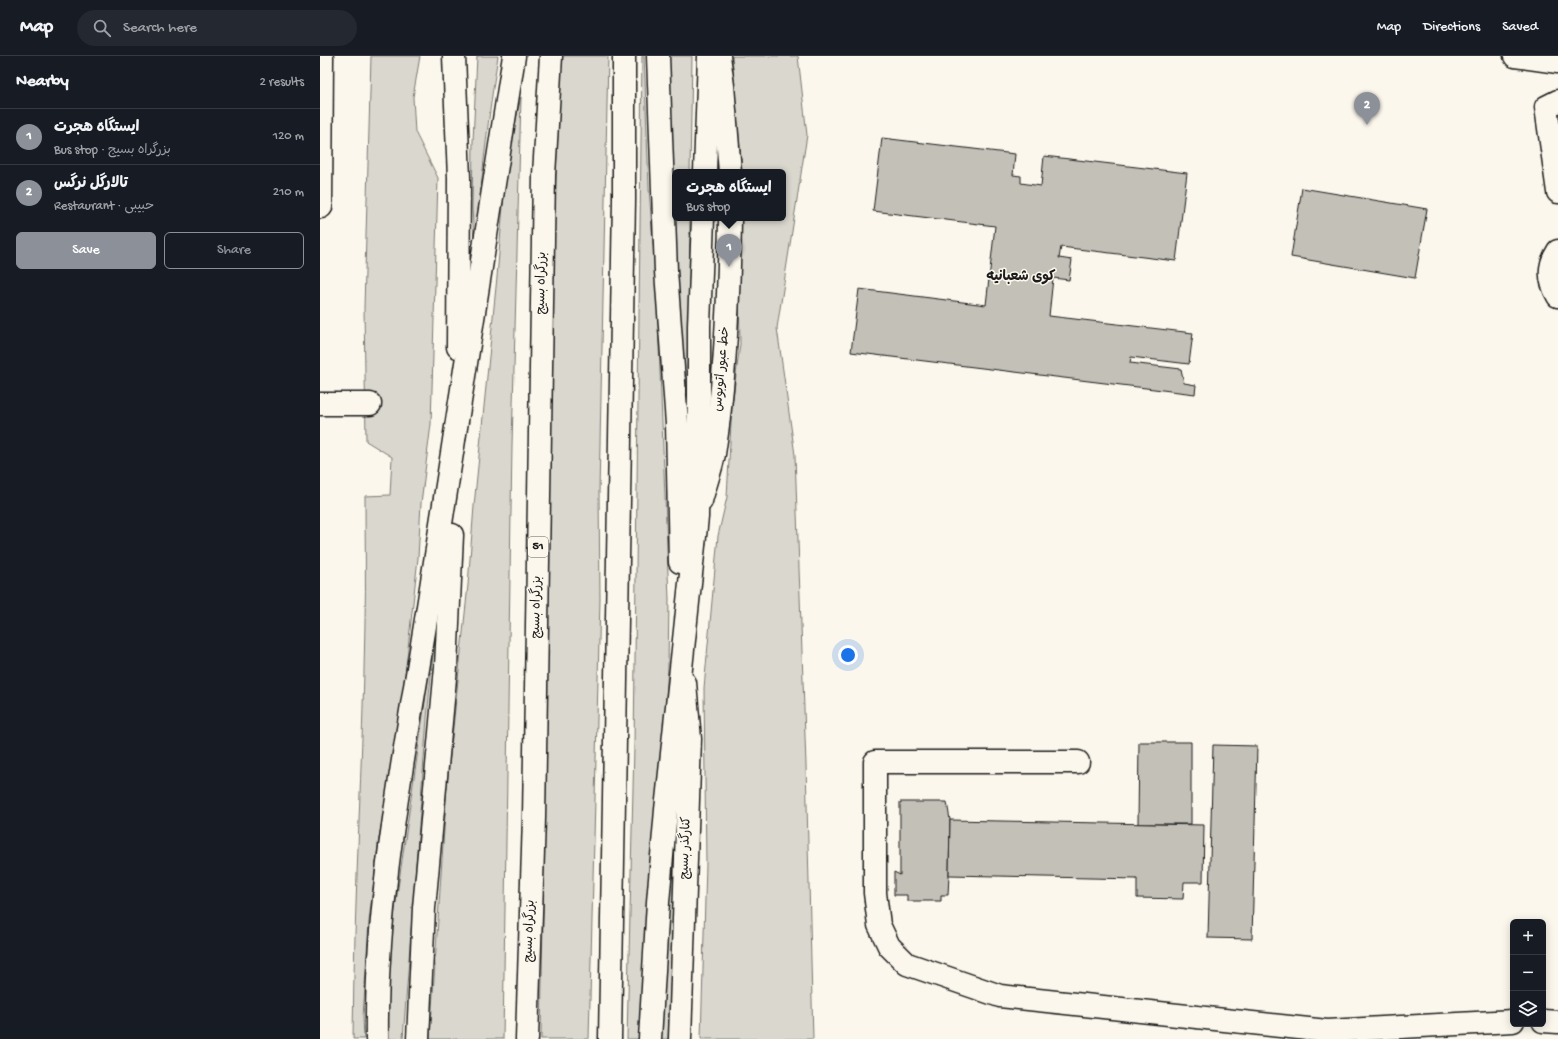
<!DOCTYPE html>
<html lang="en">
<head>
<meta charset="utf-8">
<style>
  :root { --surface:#171b24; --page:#242831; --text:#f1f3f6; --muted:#9ea1a6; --line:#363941; --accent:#8c9099 }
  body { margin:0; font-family:"Gochi Hand","Playpen Sans Arabic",sans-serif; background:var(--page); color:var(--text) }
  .controls { position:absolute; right:12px; bottom:12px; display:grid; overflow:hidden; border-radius:6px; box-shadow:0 2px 10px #0003 }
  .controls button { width:36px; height:36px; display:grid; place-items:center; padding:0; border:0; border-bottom:1px solid var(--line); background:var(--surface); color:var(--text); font:20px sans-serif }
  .you { position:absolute; left:528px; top:599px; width:14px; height:14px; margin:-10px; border:3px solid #fff; border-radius:50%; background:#1a73e8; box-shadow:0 0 0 6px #1a73e833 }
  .badge { display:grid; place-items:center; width:26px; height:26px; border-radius:50%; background:var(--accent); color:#fff; font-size:13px; font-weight:700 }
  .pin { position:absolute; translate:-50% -33px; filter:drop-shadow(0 1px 2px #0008) }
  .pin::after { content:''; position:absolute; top:21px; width:14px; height:12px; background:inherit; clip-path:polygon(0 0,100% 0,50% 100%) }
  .popup { position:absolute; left:352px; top:113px; width:114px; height:52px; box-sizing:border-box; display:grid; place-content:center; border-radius:6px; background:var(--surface); filter:drop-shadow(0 1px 3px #0005); font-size:13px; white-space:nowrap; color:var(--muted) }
  .popup b { font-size:15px; color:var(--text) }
  .popup::after { content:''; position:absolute; left:50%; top:100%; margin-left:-8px; border:8px solid transparent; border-top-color:var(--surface) }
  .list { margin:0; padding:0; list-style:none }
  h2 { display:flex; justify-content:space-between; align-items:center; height:52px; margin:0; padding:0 16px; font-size:17px }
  h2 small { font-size:13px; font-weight:400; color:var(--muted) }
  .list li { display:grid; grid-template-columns:26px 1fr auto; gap:12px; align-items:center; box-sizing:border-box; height:56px; padding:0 16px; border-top:1px solid var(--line) }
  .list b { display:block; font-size:15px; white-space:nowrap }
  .list p { margin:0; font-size:13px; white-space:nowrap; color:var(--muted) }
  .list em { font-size:13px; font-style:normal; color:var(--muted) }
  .actions { display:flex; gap:8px; padding:12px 16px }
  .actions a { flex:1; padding:9px 0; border:1px solid var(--accent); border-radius:6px; text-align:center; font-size:14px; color:var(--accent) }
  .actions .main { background:var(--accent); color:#fff }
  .icon { flex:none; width:22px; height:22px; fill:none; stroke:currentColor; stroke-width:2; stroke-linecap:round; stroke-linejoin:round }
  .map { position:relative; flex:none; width:1238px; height:983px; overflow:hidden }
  header { display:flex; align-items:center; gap:24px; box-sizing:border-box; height:56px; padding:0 20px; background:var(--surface); border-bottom:1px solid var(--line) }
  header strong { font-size:19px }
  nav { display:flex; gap:22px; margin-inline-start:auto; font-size:14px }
  .search { width:280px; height:36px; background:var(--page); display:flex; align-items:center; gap:10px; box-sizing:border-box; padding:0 14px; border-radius:22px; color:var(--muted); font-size:15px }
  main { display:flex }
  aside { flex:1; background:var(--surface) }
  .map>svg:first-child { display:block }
</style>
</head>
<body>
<header>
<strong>Map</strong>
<div class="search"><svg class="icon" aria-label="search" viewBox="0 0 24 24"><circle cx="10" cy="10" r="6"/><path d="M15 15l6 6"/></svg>Search here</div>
<nav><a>Map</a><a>Directions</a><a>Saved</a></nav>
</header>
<main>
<aside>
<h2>Nearby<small>2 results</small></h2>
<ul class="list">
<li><span class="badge">1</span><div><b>ایستگاه هجرت</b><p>Bus stop · بزرگراه بسیج</p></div><em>120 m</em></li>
<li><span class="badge">2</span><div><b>تالارگل نرگس</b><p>Restaurant · حبیبی</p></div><em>210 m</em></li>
</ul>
<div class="actions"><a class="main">Save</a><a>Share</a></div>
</aside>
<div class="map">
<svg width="1238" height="983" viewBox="0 0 1238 983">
  <rect width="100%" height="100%" fill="#fbf7ec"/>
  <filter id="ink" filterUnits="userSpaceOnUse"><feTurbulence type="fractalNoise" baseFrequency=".025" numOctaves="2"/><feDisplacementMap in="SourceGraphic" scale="8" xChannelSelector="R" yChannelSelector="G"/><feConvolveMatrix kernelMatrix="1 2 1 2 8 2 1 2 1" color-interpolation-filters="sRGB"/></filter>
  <g filter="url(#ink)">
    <g fill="#dad7ce" stroke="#7b7a75">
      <path d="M 51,0 L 100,0 L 93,41 L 95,76 L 118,122 L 111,368 L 101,447 L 98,502 L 85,619 L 71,718 L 59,781 L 49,865 L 43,961 L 44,983 L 33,983 C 34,844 43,705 45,566 C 46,524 45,482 45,440 L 70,439 L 72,401 L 46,385 L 44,252 Z"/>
      <path d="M 157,0 L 178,0 C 163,90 157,181 147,272 L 154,185 L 152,152 L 153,85 Z"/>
      <path d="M 241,0 L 288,0 L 279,436 L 280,543 L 269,983 L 221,983 L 235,143 Z"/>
      <path d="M 322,0 L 324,0 L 329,133 L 337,239 L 349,543 L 348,610 L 344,673 L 322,983 L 307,983 L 314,691 Z"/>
      <path d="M 345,0 L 372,0 L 370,116 L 355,116 L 355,162 L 370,162 L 367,380 Z"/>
      <path d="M 412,0 L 478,0 L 487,79 L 457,272 L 475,399 L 486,709 L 493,983 L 381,983 L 386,808 L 384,632 L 398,480 L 407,441 L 412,350 L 420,288 L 419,230 L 421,162 L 463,162 L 463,116 L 422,116 Z"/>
      <path d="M 201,41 L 192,389 L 183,983 L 110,983 L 127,729 L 148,529 L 154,450 L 177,221 L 187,103 Z"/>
      <path d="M 121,514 L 107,662 L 83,983 L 66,983 L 69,902 L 77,839 L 105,646 Z"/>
      <path d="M 361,684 L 348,983 L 339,983 Z"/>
    </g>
    <g fill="#c3c0b8" stroke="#1c1c1c">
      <path d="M 562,82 L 695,98 L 693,119 L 701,120 L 701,127 L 721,130 L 724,100 L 867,117 L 856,205 L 741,191 L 739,202 L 752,204 L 749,224 L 733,222 L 729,260 L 873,277 L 869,308 L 811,301 L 810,307 L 861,313 L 864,327 L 876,329 L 875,338 L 531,296 L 539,233 L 666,249 L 675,170 L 553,155 Z"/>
      <path d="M 982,132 L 1107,153 L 1095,222 L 971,201 Z"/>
      <path d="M 819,686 L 871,686 L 871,768 L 818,768 Z"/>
      <path d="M 893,689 L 937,690 L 932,883 L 888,882 Z"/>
      <path d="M 580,746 L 627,746 L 630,764 L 629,819 L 628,839 L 621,839 L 621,845 L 587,845 L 587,839 L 574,839 L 574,816 L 580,819 Z"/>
      <path d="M 630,764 L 884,769 L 883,826 L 864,826 L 863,843 L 817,842 L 817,823 L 629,819 Z"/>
    </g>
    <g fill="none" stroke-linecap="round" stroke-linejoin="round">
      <defs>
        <g id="minor">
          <path d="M 399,0 L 403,30 L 410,116"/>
          <path d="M 1195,0 L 1238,6"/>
          <path d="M 1238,45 L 1226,51 L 1238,136"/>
          <path d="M 0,151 L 1,151 L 2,0"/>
          <path d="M 1238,195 C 1228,210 1229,225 1238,240"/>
          <path d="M 0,348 L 50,348"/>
          <path d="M 381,445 C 385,429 391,414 394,398 C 406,321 409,240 410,162"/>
          <path d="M 758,706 L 555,706 L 555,837 L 559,869 L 569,890 L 587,908 L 680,940 L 1007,975 L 1193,965"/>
          <path d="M 1223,965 L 1238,966"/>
        </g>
        <path id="major" d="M 360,983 L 370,683 L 365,627"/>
        <g id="highway">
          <path d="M 134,0 L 139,122 L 138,291"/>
          <path d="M 338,0 L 346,215 L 357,368 L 360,506"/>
          <path d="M 385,116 L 389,0"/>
          <path d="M 57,983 C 55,840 85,698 107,557 C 137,372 165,186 194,0"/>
          <path d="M 98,983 L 104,852 L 126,611 L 132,479"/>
          <path d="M 207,983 L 214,762 L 224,119 L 231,0"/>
          <path d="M 290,983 L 304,143 L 304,0"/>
          <path d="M 330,983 L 338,846 L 346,754 L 377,461 L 379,339 L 379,270 L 383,162"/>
        </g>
      </defs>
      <use href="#minor" stroke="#1c1c1c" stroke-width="25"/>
      <use href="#major" stroke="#1c1c1c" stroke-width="25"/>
      <use href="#highway" stroke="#1c1c1c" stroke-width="25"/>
      <use href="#minor" stroke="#fbf7ec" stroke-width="22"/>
      <use href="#major" stroke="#fbf7ec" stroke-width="22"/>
      <use href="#highway" stroke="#fbf7ec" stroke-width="22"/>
    </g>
  </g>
  <g text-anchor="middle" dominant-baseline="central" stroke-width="3" stroke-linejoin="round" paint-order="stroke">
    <rect fill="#fbf7ec" stroke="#5f5e5a" stroke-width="1" x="208" y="481" width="20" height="20" rx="3"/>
    <g font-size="12" font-weight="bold" fill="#1c1c1c">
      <text x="218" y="491">51</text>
    </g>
    <g font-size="13" fill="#1c1c1c" stroke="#fbf7ec">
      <text transform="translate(222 227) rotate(-89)">بزرگراه بسیج</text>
      <text transform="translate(402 313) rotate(-85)">خط عبور اتوبوس</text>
      <text transform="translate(217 551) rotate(-89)">بزرگراه بسیج</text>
      <text transform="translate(366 792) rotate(-88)">کنارگذر بسیج</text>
      <text transform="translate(210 875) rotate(-88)">بزرگراه بسیج</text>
    </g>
    <g font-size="14" font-weight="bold" fill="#1c1c1c" stroke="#fbf7ec">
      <text x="701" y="221">کوی شعبانیه</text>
    </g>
  </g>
</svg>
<div class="controls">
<button>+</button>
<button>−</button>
<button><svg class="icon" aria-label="layers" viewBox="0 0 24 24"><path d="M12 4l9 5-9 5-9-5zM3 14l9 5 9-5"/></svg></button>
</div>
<div class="you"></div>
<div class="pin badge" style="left:409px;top:211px">1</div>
<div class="popup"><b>ایستگاه هجرت</b>Bus stop</div>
<div class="pin badge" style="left:1047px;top:69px">2</div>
</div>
</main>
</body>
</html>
